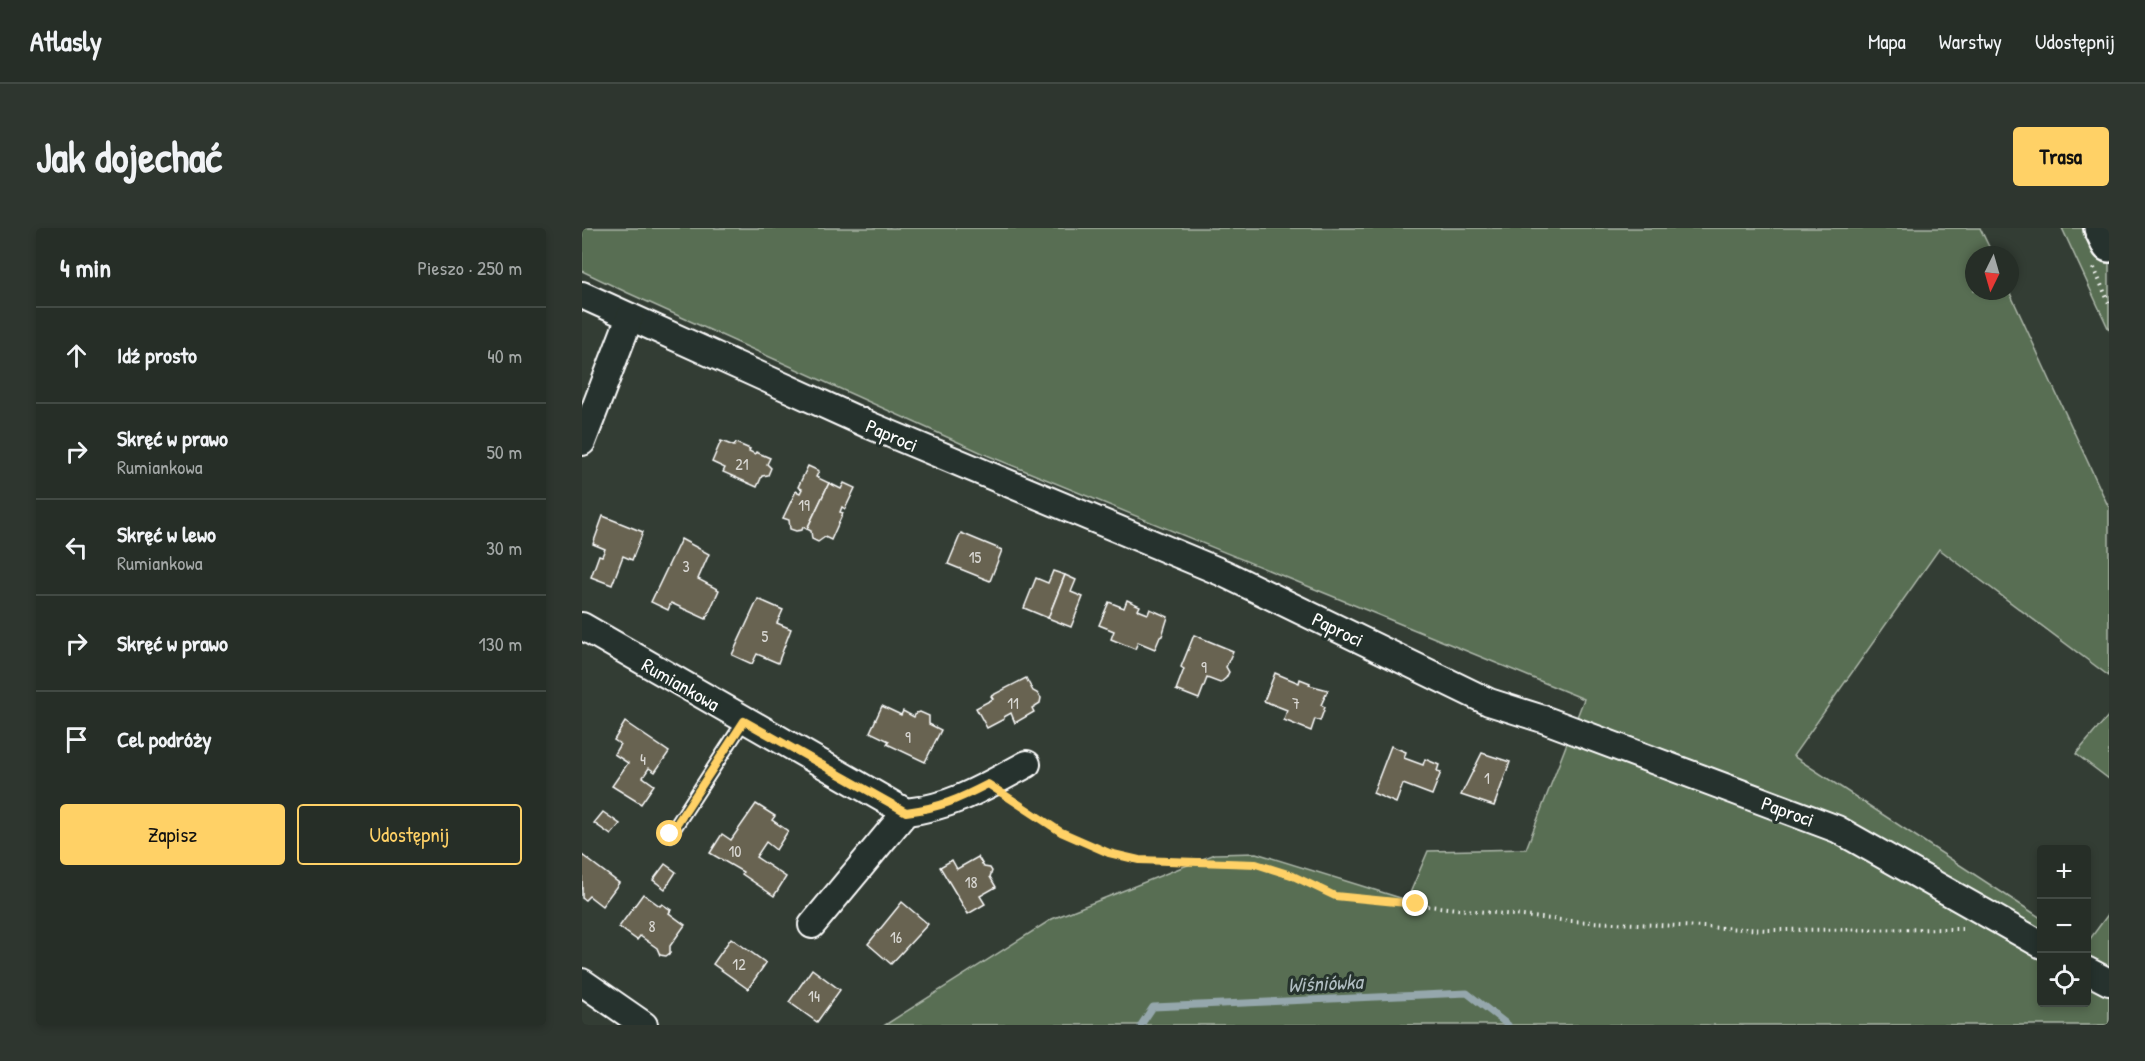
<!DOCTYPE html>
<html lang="pl">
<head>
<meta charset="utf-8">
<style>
  :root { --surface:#262e27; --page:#2e362f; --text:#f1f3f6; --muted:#a4a8a7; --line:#424a44; --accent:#ffd166 }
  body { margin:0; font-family:"Patrick Hand",sans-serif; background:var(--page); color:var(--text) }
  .controls { position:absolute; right:18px; bottom:18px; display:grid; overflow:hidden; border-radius:6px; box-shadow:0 3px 9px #0003 }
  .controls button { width:54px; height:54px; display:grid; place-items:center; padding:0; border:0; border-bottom:2px solid var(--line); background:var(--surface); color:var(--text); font:30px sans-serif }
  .compass { position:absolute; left:1383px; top:18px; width:54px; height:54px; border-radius:50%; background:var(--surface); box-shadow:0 3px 9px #0003; rotate:185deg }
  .stop { position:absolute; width:18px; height:18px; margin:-14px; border:4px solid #ffd166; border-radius:50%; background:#fff }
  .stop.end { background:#ffd166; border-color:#fff; box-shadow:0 2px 6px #0008 }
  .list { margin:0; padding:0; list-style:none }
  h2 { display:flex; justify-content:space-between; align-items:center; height:78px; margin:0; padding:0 24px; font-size:26px }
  h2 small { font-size:20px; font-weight:400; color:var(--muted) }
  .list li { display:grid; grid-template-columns:39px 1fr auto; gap:18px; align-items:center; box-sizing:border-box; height:96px; padding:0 24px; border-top:2px solid var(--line) }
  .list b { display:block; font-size:22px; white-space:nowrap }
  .list p { margin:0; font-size:20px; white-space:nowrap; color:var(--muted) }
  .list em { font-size:20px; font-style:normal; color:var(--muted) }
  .actions { display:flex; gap:12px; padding:18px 24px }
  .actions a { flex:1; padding:14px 0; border:2px solid var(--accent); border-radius:6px; text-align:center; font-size:21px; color:var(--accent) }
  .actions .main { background:var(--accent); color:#111 }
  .icon { flex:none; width:33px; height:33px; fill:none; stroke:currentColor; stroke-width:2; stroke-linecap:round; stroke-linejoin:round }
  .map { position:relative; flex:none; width:1527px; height:797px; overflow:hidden; border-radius:6px }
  header { display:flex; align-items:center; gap:36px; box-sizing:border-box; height:84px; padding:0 30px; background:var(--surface); border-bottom:2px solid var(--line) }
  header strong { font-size:28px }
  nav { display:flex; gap:33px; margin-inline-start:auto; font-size:21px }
  .intro { display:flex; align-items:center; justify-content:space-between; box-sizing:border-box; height:144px; padding:0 36px }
  h1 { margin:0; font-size:42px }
  .button { padding:15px 27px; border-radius:6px; background:var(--accent); color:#111; font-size:21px; font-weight:700 }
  main { display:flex; gap:36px; padding:0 36px }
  aside { flex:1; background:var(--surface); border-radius:6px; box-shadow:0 3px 9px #0003 }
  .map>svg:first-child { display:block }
</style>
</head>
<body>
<header>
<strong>Atlasly</strong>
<nav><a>Mapa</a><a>Warstwy</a><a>Udostępnij</a></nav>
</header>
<div class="intro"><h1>Jak dojechać</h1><a class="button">Trasa</a></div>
<main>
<aside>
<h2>4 min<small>Pieszo · 250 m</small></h2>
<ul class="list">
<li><svg class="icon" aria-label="ahead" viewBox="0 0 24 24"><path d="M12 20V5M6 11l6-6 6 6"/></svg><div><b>Idź prosto</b></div><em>40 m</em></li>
<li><svg class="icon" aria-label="right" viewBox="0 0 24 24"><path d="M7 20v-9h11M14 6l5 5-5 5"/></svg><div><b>Skręć w prawo</b><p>Rumiankowa</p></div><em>50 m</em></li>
<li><svg class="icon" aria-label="left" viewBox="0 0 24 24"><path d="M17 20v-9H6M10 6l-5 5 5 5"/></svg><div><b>Skręć w lewo</b><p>Rumiankowa</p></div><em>30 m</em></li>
<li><svg class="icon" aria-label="right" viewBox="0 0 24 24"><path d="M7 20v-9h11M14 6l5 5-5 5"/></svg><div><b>Skręć w prawo</b></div><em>130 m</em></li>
<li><svg class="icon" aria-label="arrive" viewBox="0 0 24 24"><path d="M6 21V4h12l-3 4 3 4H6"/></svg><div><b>Cel podróży</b></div></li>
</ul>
<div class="actions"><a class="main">Zapisz</a><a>Udostępnij</a></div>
</aside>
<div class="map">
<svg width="1527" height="797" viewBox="0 0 1527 797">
  <rect width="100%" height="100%" fill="#333d34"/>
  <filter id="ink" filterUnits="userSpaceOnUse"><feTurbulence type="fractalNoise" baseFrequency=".0167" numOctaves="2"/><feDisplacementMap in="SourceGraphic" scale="12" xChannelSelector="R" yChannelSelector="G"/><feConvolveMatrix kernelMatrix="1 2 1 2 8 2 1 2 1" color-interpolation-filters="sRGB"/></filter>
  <g filter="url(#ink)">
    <g fill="#586e53" stroke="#acb6a9" stroke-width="1.5">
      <path d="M 0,0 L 1398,0 L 1411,27 L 1392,27 L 1392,63 L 1427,63 L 1527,280 L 1527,448 L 1357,321 L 1211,528 L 1459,690 L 1460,774 L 1504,774 L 1505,715 L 1527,685 L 1527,797 L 303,797 L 470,691 L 633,626 L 674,625 L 825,672 L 846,623 L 944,621 L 1002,471 L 407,228 L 46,65 L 0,43 Z"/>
      <path d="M 1480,0 L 1527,0 L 1527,102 Z"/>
      <path d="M 1527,487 L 1527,551 L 1494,526 Z"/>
    </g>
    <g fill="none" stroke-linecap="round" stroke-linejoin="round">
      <path stroke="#95a7ac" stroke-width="7" d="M 559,797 L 571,779 L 885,765 L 926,797"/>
    </g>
    <g fill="#676451" stroke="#fff" stroke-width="1.5">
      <path d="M 139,213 L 152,218 L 154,215 L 168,221 L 167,223 L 173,226 L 174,224 L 188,230 L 185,236 L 189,240 L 186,247 L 180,248 L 175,259 L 141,244 L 143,240 L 130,234 Z"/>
      <path d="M 226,238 L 237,243 L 234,249 L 247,255 L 225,301 L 221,299 L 220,302 L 214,303 L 208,301 L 207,292 L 201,290 L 214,263 L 218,265 L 220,261 L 216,259 Z"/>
      <path d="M 247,255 L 259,261 L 262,255 L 273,260 L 263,281 L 260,279 L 258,284 L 261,285 L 249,312 L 243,309 L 236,314 L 230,311 L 229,303 L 225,301 Z"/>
      <path d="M 21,288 L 61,304 L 50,332 L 41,328 L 30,357 L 9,349 L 17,327 L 20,328 L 23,321 L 11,316 Z"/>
      <path d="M 379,305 L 420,322 L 408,353 L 366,336 Z"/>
      <path d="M 99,311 L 127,326 L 116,351 L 137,362 L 124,391 L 89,375 L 86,382 L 69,374 Z"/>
      <path d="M 471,343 L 483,347 L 466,390 L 442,380 L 454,350 L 466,355 Z"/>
      <path d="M 483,347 L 494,352 L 489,364 L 501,369 L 489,399 L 466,390 Z"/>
      <path d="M 176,371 L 201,382 L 195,395 L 209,401 L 196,435 L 175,426 L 170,436 L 150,427 Z"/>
      <path d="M 545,372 L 558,378 L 556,382 L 566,386 L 568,381 L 586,389 L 580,408 L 578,409 L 573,421 L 556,414 L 553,421 L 529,411 L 532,403 L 517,397 L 527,374 L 542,380 Z"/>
      <path d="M 612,407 L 651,423 L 644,439 L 647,444 L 644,450 L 638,455 L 625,450 L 617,471 L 594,462 L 602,441 L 599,439 Z"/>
      <path d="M 693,445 L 717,455 L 718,451 L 728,455 L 727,457 L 746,462 L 739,477 L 743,479 L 738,493 L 733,491 L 729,503 L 702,492 L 705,482 L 682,473 Z"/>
      <path d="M 444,450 L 451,463 L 455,465 L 459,470 L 458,475 L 450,480 L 452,484 L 433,495 L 429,485 L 422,489 L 422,491 L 405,500 L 394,480 L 411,471 L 409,468 Z"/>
      <path d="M 300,478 L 319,487 L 321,483 L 332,489 L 334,485 L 338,484 L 347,488 L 347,496 L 359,502 L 343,534 L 305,516 L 307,513 L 288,504 Z"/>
      <path d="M 43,494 L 87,524 L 73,544 L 67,540 L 61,549 L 72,557 L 59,576 L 30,558 L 46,535 L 32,526 L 38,516 L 32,512 Z"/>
      <path d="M 809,518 L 824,524 L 822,530 L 841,537 L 843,531 L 857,537 L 855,543 L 859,544 L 850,567 L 821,556 L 814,575 L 791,565 Z"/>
      <path d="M 900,525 L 928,534 L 912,578 L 879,567 Z"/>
      <path d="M 174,576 L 193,588 L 190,592 L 206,603 L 194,622 L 184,614 L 174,629 L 204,649 L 192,668 L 160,646 L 161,644 L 128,625 L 140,606 L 149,612 Z"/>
      <path d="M 21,584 L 38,596 L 29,607 L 12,595 Z"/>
      <path d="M 0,627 L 37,655 L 20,678 L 7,668 L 3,672 L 0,670 Z"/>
      <path d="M 396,629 L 402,639 L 408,640 L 410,643 L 408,649 L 414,659 L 398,668 L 403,676 L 386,686 L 358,639 L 370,632 L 375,641 Z"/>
      <path d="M 83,636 L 94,644 L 83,661 L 71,652 Z"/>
      <path d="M 61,666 L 78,678 L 80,676 L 89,682 L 87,685 L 103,697 L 88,718 L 88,725 L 84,728 L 78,727 L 75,720 L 58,708 L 55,712 L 37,699 Z"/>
      <path d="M 320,674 L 346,696 L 309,736 L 286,716 Z"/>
      <path d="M 149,710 L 184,735 L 166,761 L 131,736 Z"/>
      <path d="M 230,741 L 258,762 L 235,794 L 207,774 Z"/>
    </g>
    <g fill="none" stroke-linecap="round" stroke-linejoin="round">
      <defs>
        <path id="lane" d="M 88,607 L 162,493"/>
        <g id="street">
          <path d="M 0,67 L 287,197 L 641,345 L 907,474 L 961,491 L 1255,601 L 1460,717"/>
          <path d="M 0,214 L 48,89"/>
          <path d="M 0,398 L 324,584 C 371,579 404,558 445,536"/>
          <path d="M 230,697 L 324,584"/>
          <path d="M 1504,742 L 1527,754"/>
          <path d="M 0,754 L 62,797"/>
        </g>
        <path id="secondary" d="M 1519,0 L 1527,17"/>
      </defs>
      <use href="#lane" stroke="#fff" stroke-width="16"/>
      <use href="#street" stroke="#fff" stroke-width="30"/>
      <use href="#secondary" stroke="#fff" stroke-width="38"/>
      <g stroke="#fff" stroke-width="4" stroke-dasharray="1.5 4.5" stroke-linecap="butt">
        <path d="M 1512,40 L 1527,75"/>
        <path d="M 430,571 L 479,604 L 527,625 L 557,632 L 674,636 L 709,647 L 753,668 L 988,693 L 1186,702 L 1380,701"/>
      </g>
      <use href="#lane" stroke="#26332d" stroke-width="12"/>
      <use href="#street" stroke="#26332d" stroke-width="26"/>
      <use href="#secondary" stroke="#26332d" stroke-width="33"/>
    </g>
  </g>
  <g fill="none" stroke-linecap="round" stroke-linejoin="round" filter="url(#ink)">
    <path stroke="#ffd166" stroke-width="8" d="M 88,606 L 162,493 L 324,584 C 358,580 377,571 406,556 L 479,604 L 527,625 L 557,632 L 674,636 L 709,647 L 753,668 L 834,676"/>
  </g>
  <g text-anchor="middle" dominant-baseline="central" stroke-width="6" stroke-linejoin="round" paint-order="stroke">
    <g font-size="16" fill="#d9d8d4">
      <text x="160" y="236">21</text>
      <text x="222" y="277">19</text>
      <text x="393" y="329">15</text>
      <text x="104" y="338">3</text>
      <text x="183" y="408">5</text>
      <text x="622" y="439">9</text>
      <text x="431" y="475">11</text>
      <text x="714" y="475">7</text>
      <text x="326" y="509">9</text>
      <text x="61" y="531">4</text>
      <text x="905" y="550">1</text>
      <text x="153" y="623">10</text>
      <text x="389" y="654">18</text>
      <text x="70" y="698">8</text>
      <text x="314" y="709">16</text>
      <text x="157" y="736">12</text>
      <text x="232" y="768">14</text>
    </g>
    <g font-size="20" fill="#fff" stroke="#26332d">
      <text transform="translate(310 207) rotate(23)">Paproci</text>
      <text transform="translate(756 401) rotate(26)">Paproci</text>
      <text transform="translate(99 456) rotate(30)">Rumiankowa</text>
      <text transform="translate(1206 583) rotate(20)">Paproci</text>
    </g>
    <g font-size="21" font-style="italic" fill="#b0bdc1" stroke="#26332d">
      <text transform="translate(743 755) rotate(-3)">Wiśniówka</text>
    </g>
  </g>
</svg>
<div class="controls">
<button>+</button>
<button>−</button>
<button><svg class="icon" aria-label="locate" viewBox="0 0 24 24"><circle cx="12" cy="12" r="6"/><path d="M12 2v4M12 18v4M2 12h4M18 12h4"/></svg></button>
</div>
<svg class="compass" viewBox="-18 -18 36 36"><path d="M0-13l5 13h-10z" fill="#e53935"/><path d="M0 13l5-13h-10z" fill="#a4a8a7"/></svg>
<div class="stop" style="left:88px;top:606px"></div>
<div class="stop end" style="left:834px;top:676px"></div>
</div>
</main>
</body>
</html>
